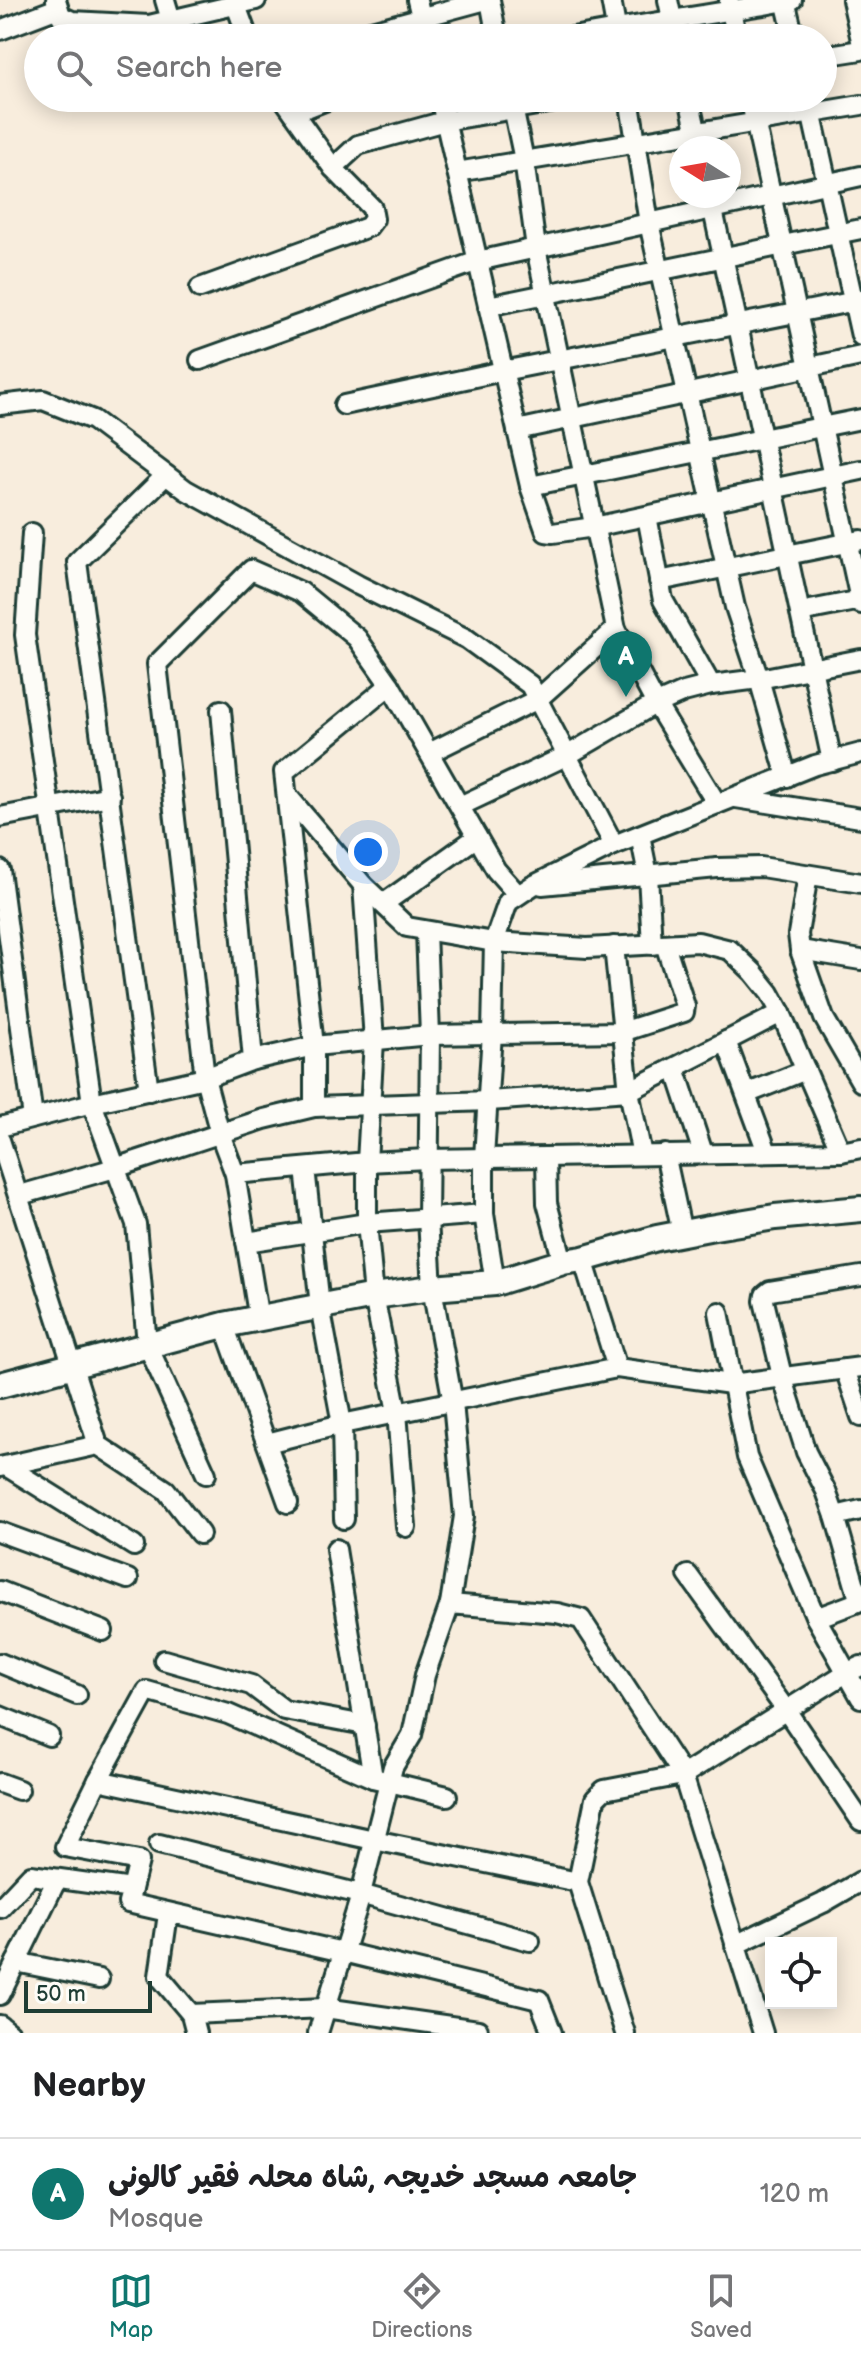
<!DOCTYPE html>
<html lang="en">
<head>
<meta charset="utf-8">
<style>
  :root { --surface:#fff; --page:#f2f2f2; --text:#202124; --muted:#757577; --line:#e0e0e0; --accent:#0f766e }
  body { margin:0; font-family:"Balsamiq Sans","Playpen Sans Arabic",sans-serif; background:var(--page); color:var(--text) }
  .controls { position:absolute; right:24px; bottom:24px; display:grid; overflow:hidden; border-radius:0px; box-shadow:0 4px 20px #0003 }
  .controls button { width:72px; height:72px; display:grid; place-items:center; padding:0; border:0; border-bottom:2px solid var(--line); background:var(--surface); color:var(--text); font:40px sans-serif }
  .compass { position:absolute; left:669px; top:136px; width:72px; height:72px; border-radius:50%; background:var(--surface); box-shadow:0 4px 20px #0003; rotate:281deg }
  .scale { position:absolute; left:24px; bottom:20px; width:128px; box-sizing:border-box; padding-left:8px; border:4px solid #1f3d34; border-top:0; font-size:22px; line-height:28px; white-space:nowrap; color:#1f3d34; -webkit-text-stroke:6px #fdfcf7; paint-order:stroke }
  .you { position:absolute; left:368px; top:852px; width:28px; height:28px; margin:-20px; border:6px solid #fff; border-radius:50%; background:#1a73e8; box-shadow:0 0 0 12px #1a73e833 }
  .badge { display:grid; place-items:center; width:52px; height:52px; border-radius:50%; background:var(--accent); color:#fff; font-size:26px; font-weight:700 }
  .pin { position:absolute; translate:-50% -66px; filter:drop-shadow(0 2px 4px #0008) }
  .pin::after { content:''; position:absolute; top:42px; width:28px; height:24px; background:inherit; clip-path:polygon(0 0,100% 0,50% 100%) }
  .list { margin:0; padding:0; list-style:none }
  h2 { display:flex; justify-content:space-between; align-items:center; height:104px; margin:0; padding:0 32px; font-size:34px }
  h2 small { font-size:26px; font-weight:400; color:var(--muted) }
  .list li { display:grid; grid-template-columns:52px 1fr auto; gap:24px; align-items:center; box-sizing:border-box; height:112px; padding:0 32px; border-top:2px solid var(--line) }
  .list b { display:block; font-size:30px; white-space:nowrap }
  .list p { margin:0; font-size:26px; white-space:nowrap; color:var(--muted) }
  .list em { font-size:26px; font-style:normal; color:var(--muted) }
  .icon { flex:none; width:44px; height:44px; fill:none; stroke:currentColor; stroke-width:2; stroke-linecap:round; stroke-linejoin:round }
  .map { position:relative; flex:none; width:861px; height:2033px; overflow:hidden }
  .search { position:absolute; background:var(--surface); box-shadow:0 4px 20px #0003; left:24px; right:24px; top:24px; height:88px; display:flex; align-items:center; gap:20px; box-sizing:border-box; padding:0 28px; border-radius:44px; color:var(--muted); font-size:30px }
  .sheet { height:216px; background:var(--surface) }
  nav { display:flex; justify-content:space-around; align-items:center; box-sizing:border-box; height:112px; border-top:2px solid var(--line); background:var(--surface); font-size:22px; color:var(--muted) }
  nav a { display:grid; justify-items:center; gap:4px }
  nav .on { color:var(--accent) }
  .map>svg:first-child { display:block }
</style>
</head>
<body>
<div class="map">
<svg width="861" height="2033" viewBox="0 0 861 2033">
  <rect width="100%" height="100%" fill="#f8eddd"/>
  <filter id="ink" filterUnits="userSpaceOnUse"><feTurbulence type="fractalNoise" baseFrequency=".0125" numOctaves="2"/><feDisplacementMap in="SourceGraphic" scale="16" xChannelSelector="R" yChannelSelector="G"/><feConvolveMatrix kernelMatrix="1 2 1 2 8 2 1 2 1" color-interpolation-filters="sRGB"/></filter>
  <g filter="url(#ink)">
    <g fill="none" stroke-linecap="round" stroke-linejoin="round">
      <defs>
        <g id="street">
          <path d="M 56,0 L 61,16 L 72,21 L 149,25 L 256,0"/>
          <path d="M 165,0 L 171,20"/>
          <path d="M 234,0 L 248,38"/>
          <path d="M 417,0 L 426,38"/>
          <path d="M 490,0 L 497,38"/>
          <path d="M 611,0 L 618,38"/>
          <path d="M 668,0 L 676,38"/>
          <path d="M 785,0 L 794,38"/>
          <path d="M 852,0 L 861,40"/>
          <path d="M 729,2 L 737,38"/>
          <path d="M 0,30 L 58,8"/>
          <path d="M 345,38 L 486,0"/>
          <path d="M 568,38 C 642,23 717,14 792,0"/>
          <path d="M 823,56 L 861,50"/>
          <path d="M 440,98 L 530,486 L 546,532 L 553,533 L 594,527 L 861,470"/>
          <path d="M 511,98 L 524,160 L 536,248 L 616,629 L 656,704 L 717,804"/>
          <path d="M 629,98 L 649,223 L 735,607 L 759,679 L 787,777"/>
          <path d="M 689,98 L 700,148"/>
          <path d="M 750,98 L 861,604"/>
          <path d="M 808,98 L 861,336"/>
          <path d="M 294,113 L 332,98"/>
          <path d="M 333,168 L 358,145 L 445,121 L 578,98"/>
          <path d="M 457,172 L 861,105"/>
          <path d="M 710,196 L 832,761"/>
          <path d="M 200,288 L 368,227 L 374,219 L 372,208 L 333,168 L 283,98"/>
          <path d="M 488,306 L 861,229"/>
          <path d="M 200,360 L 478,261 L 861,176"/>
          <path d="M 0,405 L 43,400 L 93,420 L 186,490 L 358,585 L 467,639 L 530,685 L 614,845"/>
          <path d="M 344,405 L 503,371 L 861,300"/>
          <path d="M 517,430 L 861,356"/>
          <path d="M 530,486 L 861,419"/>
          <path d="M 647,516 L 663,600 L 711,685"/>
          <path d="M 32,533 L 25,635 L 92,1103 L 136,1224 L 147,1344 L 206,1474"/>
          <path d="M 659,581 L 861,540"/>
          <path d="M 800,612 L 861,600"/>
          <path d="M 221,710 L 253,1060"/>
          <path d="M 429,753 L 538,699 L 616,629"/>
          <path d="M 287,795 L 363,885 L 407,927 L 494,942 L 587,948 L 698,942 L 730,950 L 753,972 L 770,993 L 781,1013 L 841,1152"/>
          <path d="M 736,798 L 861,818"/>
          <path d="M 460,806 L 568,755 L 650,707 L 684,692 L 711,685 L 759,679 L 861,659"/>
          <path d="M 0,817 L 110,796"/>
          <path d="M 640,835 L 648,875 L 652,945"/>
          <path d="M 0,870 L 33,1118"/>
          <path d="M 808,875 L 798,934 L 800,950 L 824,1018 L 861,1082"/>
          <path d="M 363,885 L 374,1040 L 367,1162 L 367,1223 L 374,1296 L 397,1412 L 406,1527"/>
          <path d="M 542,885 L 717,868 L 761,867 L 861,883"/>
          <path d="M 383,904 L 477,837"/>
          <path d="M 426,931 L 430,1035 L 428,1219 L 432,1288 L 453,1403 L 464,1516 L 450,1604"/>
          <path d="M 614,946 L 629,1091 L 642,1155"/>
          <path d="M 800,950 L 861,960"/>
          <path d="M 726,1041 L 767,1152"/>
          <path d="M 675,1068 L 703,1153"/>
          <path d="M 149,1091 L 77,562 L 166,475"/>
          <path d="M 746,1094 L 806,1070"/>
          <path d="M 314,1107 L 314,1046 L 284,772 L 390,685"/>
          <path d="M 0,1127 L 92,1103 L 205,1078 L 253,1060 L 314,1046 L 430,1035 L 622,1032 L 684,1012 L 685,1006 L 665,944"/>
          <path d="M 0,1140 L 98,1445 L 166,1490 L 200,1534"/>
          <path d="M 665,1154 L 682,1233"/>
          <path d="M 546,1158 L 547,1203 L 563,1262"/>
          <path d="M 305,1168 L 320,1306 L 342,1424 L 344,1519"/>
          <path d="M 235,1174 L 367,1162 L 427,1159 L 841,1152 L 861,1148"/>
          <path d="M 20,1195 L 115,1168 L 264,1119 L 314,1107 L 489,1101 L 629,1091 L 781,1013"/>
          <path d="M 246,1242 L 367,1223 L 484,1214"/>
          <path d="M 583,1259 L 617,1368"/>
          <path d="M 495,1283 L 484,1214 L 484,1157 L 492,1033 L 494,942 L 508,902 L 532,886 L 614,845 L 815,765 L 861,753"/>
          <path d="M 719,1312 L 747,1457 L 816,1618 L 861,1698"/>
          <path d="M 259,1320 L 235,1174 L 220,1134 L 205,1078 L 157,664 L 251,570 L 301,592 L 357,638 L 390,685 L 496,870 L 518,895"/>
          <path d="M 224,1325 L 288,1503"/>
          <path d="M 845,1369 L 861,1417"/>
          <path d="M 267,1443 L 342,1424 L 617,1368 L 731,1384 L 861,1367"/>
          <path d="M 6,1466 L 134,1546"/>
          <path d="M 0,1467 L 98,1445"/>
          <path d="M 835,1516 L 861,1510"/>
          <path d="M 0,1532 L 128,1579"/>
          <path d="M 336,1549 L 373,1778"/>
          <path d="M 688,1575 L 786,1710 L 861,1821"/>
          <path d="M 0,1591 L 103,1631"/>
          <path d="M 816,1618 L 853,1604 L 858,1602 L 858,1596 L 835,1516 L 826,1491 L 806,1452 L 782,1376 L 764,1301 L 765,1295 L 770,1291 L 861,1276"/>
          <path d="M 164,1660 L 251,1685 L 284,1710 L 365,1725"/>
          <path d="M 0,1663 L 77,1695"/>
          <path d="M 0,1716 L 49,1736"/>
          <path d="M 98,1780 L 374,1840 L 578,1882"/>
          <path d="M 0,1783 L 19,1790"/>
          <path d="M 159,1844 L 360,1894 L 530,1941"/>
          <path d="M 132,1889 L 139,1861 L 65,1847 L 98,1780 L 147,1691 L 228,1714 L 373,1778 L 447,1796"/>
          <path d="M 0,1908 L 31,1875 L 132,1889 L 128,1903 L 343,1952 L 539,2000 L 552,2033"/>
          <path d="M 168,1914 L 159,1976 L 191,2014 L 196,2033"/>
          <path d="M 735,1945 L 823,1903 L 861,1881"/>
          <path d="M 16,1962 L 99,1979"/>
          <path d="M 0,1995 L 57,1879"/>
          <path d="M 191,2014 L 325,2008 L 478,2030"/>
          <path d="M 0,2025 L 10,2033"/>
          <path d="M 318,2033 L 358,1905 L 393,1767 L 412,1735 L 425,1675 L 450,1604 L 557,1613 L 581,1619 L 683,1775 L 763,2033"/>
          <path d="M 625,2033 L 578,1882 L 595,1799 L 604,1790 L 683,1775 L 846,1673 L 861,1666"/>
        </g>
        <path id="secondary" d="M 0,1385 L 224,1325 L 374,1296 L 432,1288 L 495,1283 L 563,1262 L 583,1259 L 657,1238 L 709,1228 L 775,1217 L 861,1209"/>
      </defs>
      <use href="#street" stroke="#1f3d34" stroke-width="24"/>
      <use href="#secondary" stroke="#1f3d34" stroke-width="30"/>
      <use href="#street" stroke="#fdfcf7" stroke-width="18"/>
      <use href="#secondary" stroke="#fdfcf7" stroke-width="24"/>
    </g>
  </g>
</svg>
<div class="controls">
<button><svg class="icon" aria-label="locate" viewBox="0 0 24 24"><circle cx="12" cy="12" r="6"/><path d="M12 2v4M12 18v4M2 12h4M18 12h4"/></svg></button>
</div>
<svg class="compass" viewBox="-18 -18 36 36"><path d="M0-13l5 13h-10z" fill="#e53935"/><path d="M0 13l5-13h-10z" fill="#757577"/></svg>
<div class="scale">50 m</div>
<div class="you"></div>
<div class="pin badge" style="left:626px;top:697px">A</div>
<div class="search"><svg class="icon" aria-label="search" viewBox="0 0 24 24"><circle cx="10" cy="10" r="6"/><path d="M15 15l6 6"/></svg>Search here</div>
</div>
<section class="sheet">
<h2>Nearby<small></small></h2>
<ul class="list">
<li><span class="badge">A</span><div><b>جامعہ مسجد خدیجہ ,شاہ محلہ فقیر کالونی</b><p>Mosque</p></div><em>120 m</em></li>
</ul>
</section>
<nav>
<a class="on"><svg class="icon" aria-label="map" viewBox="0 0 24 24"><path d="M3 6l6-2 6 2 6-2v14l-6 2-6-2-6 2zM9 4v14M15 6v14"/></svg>Map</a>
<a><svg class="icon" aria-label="directions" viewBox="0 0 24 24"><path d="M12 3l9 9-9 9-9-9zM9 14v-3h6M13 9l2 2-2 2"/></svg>Directions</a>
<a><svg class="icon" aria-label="saved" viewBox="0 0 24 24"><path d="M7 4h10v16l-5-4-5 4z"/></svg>Saved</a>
</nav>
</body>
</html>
